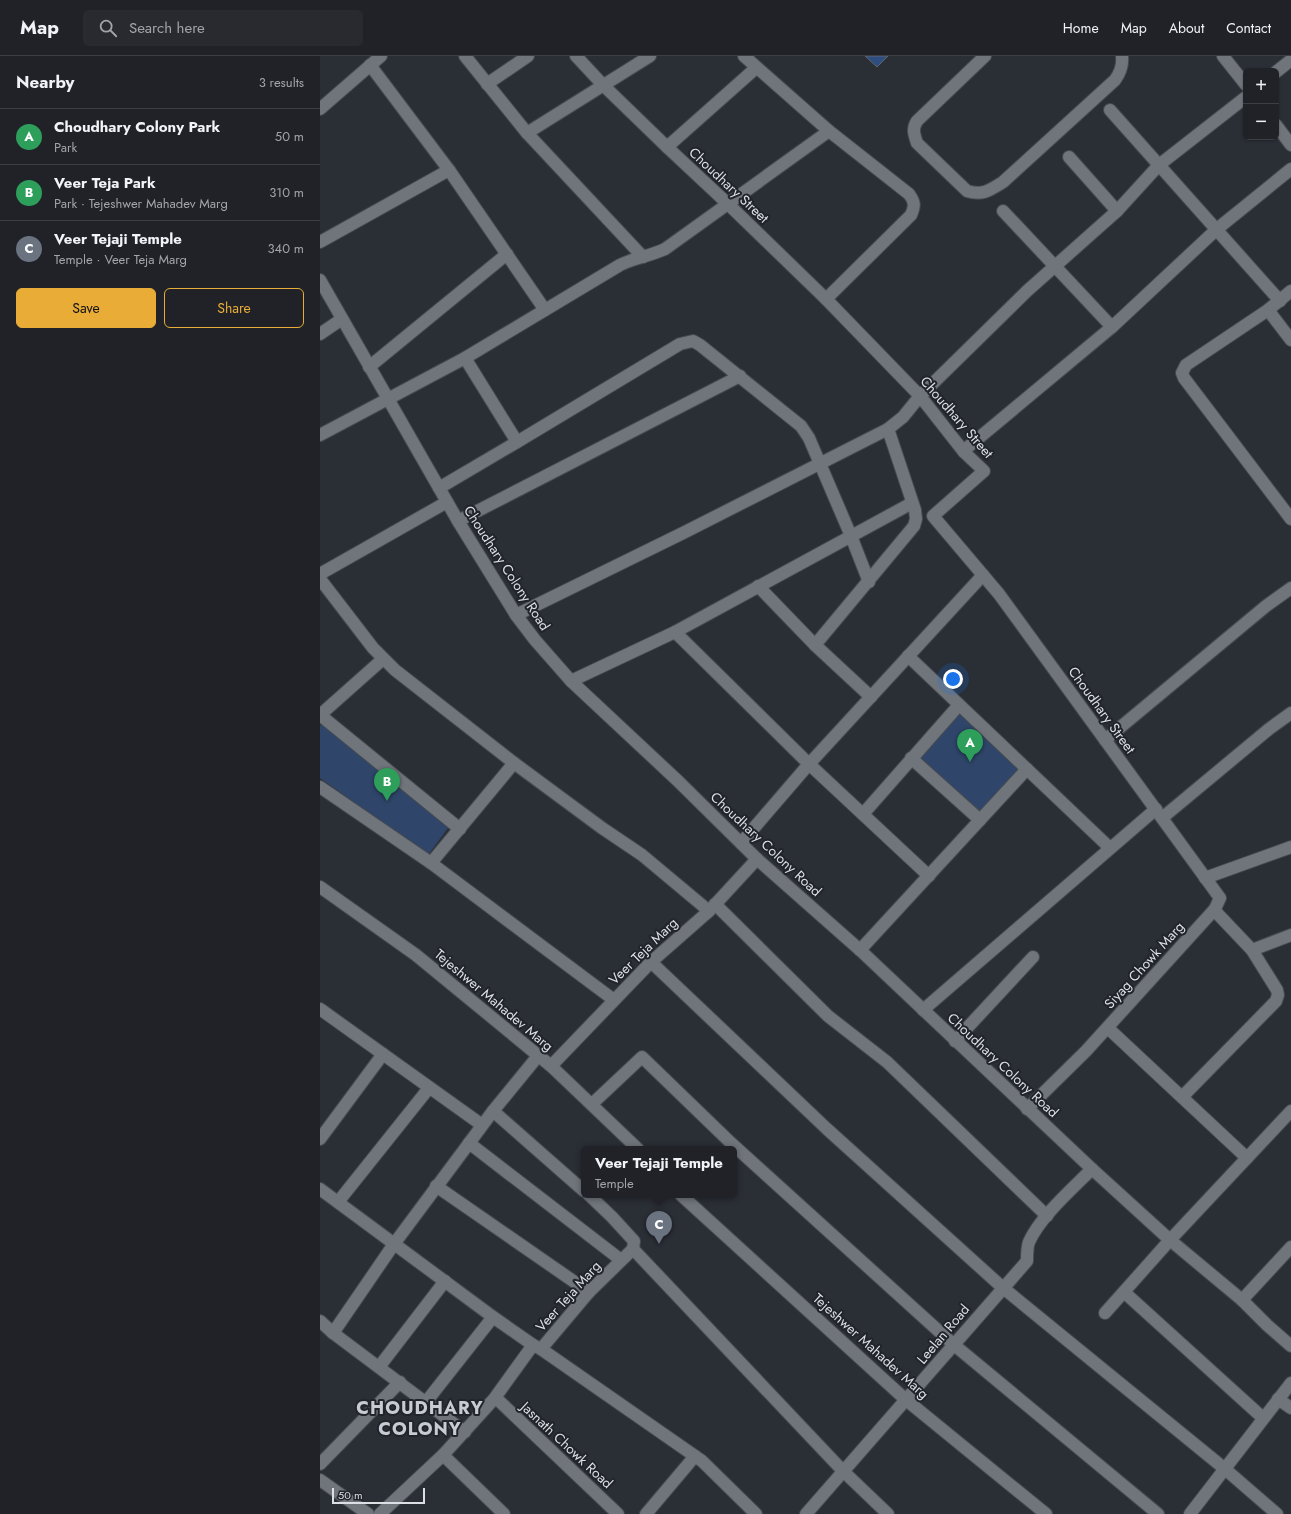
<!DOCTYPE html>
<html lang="en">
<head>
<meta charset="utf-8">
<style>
  :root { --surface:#202228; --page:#282a30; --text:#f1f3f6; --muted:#a2a4a8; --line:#3d3f45; --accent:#e8ac37 }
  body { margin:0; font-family:Jost,sans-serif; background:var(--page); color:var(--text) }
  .controls { position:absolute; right:12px; top:12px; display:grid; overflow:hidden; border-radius:6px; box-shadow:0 1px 3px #0004 }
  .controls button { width:36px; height:36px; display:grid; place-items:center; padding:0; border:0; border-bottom:1px solid var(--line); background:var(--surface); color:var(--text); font:20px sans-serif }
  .scale { position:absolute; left:12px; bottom:10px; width:93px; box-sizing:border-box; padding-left:4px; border:2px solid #dcdfe3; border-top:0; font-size:11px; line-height:14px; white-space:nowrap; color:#dcdfe3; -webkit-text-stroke:3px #21252b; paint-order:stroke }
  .you { position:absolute; left:633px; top:623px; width:14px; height:14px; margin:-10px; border:3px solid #fff; border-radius:50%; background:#1a73e8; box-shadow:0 0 0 6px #1a73e833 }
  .badge { display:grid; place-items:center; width:26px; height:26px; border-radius:50%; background:var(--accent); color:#fff; font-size:13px; font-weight:700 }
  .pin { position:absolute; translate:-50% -33px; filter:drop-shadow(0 1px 2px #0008) }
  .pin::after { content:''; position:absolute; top:21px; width:14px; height:12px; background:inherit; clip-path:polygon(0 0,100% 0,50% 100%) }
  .popup { position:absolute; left:261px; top:1090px; width:156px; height:52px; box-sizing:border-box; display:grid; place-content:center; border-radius:6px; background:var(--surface); filter:drop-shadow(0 1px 3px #0005); font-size:13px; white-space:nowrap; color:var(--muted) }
  .popup b { font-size:15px; color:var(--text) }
  .popup::after { content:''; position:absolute; left:50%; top:100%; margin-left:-8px; border:8px solid transparent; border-top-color:var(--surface) }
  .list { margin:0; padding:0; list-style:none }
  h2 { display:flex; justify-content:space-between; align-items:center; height:52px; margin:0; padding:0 16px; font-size:17px }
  h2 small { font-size:13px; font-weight:400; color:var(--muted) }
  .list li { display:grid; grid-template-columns:26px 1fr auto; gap:12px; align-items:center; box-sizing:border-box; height:56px; padding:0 16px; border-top:1px solid var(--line) }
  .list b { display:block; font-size:15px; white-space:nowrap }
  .list p { margin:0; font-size:13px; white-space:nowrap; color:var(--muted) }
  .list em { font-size:13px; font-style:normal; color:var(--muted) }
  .actions { display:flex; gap:8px; padding:12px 16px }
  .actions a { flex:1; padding:9px 0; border:1px solid var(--accent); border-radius:6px; text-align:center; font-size:14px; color:var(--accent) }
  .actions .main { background:var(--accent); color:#111 }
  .icon { flex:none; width:22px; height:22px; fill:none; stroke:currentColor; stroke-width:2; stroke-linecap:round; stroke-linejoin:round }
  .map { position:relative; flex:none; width:971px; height:1458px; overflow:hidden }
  header { display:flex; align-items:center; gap:24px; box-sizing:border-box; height:56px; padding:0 20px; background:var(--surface); border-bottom:1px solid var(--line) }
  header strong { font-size:19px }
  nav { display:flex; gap:22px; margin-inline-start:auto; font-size:14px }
  .search { width:280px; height:36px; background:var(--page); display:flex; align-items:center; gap:10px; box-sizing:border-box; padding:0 14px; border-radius:6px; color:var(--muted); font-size:15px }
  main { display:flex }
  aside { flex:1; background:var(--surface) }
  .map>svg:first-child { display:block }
</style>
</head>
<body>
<header>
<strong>Map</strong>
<div class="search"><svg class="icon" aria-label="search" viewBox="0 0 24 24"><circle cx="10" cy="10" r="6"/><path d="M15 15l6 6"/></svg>Search here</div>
<nav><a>Home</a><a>Map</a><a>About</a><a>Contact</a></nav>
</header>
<main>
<aside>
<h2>Nearby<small>3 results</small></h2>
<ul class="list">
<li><span class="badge" style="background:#2e9e5b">A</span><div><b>Choudhary Colony Park</b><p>Park</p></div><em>50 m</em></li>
<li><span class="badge" style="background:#2e9e5b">B</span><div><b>Veer Teja Park</b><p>Park · Tejeshwer Mahadev Marg</p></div><em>310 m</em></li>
<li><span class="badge" style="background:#6b7280">C</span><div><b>Veer Tejaji Temple</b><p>Temple · Veer Teja Marg</p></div><em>340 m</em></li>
</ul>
<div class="actions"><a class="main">Save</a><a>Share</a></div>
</aside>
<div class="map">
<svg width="971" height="1458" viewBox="0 0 971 1458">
  <rect width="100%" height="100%" fill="#2a2e35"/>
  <g fill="#2f466a">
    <path d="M 638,656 L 701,712 L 659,760 L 599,701 Z"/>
    <path d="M 2,668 L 131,768 L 108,799 L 0,722 L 0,670 Z"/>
  </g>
  <path fill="#2f4e80" stroke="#62676e" d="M 545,0 L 568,0 L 557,11 Z"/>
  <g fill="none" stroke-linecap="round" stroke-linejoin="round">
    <defs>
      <g id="minor">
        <path d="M 145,0 L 207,77 L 323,201"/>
        <path d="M 256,0 L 283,29 L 347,91 L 408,148 L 506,243 L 600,340 L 644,396 L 664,415 L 613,460 L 679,538 L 900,842 L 894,855"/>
        <path d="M 424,0 L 509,75 L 589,138 C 595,146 595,150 591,159 L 506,243"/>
        <path d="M 665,0 L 597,65 C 592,73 594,78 597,87 L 647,135 C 663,140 670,134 683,126 L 795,24 C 800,17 803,9 802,0"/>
        <path d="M 903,0 L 926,29"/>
        <path d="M 50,9 L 129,114 L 225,254"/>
        <path d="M 956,16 L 971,4"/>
        <path d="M 167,28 L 208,0"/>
        <path d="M 0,53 L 61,0"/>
        <path d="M 790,54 L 960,245"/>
        <path d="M 956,69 L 971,89"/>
        <path d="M 207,77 L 330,0"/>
        <path d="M 347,91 L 436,12"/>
        <path d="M 749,101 L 797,155"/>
        <path d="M 683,155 L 792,271"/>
        <path d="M 0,186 L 129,114"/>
        <path d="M 0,224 L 138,465 L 196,559 L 215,584 L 251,625 L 358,725 L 437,803 L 540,894 L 772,1113 L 850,1184 L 922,1244 L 947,1269 L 971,1290"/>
        <path d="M 971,235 L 948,254 L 866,309 L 862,317 L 864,322 L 971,463"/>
        <path d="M 948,254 L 971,284"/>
        <path d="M 0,278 L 22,263"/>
        <path d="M 145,302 L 197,386"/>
        <path d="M 49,311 L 187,198"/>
        <path d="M 0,379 L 145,302 L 300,209 C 314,202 330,200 345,193 L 509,75"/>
        <path d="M 644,396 L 648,391 L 792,271 L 897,173 L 971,113"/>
        <path d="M 119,432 L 197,386 L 360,288 L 373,285 L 380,289 L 481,370 L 489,382 L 531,480 L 549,526"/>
        <path d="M 138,465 L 420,320"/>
        <path d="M 0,518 L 127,446"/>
        <path d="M 0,523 L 53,592 L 75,614 L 194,707 L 282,772 L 322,799 L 389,855"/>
        <path d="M 438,530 L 495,589 L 551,641"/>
        <path d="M 196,559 L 363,477 L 568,373 L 583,361 L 600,340 L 707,235 L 797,155 L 839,109 L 926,41"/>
        <path d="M 355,576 L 489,708 L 609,820"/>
        <path d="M 495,589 L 594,470 L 596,463 L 595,454 L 568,373"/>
        <path d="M 588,600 L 790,792"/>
        <path d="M 251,625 L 355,576 L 592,447"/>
        <path d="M 0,659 L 140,773"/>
        <path d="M 0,659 L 63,603"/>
        <path d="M 785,684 L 946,550 L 971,532"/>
        <path d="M 591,702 L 660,764"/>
        <path d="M 0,731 L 111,807 L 294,944"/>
        <path d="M 543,758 L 639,649"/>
        <path d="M 842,762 L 949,673 L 971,657"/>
        <path d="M 421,787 L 489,708 L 663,519"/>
        <path d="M 111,807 L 194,707"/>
        <path d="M 885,822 L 971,791"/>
        <path d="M 0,831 L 96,899 L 231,1010 L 318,1093"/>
        <path d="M 395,848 L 508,960 L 567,1006 L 727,1160"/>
        <path d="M 540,894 L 707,713"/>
        <path d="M 331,906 L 507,1073 L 682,1231 L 905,1413 L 957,1458"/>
        <path d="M 0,953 L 162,1069"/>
        <path d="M 603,954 L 836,753"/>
        <path d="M 790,974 L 927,1102"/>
        <path d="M 635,985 L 713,901"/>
        <path d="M 218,1000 L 173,1055 L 264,1135"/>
        <path d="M 231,1010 L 331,906 L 389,855 L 437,803"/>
        <path d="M 862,1041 L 956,945 L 958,939 L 957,934 L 932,894"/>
        <path d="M 272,1048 L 322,1001 L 411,1087 L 633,1288 L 838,1458"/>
        <path d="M 707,1053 L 766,995 L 894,854 L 932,894 L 971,879"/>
        <path d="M 0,1083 L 63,998"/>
        <path d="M 149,1087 L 301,1204"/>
        <path d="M 116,1130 L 269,1236"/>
        <path d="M 0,1133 L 173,1261 L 213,1289"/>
        <path d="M 361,1139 L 585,1343 L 726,1458"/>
        <path d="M 18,1146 L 109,1032"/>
        <path d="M 313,1193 L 523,1415 L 568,1458"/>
        <path d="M 804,1236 L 943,1362"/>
        <path d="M 922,1244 L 971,1191"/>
        <path d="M 785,1257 L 850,1184 L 971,1055"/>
        <path d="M 0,1265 L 13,1277 L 145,1376"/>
        <path d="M 13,1277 L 74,1188 L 173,1055"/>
        <path d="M 221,1293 L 382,1405 L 436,1458"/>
        <path d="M 59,1311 L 125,1225"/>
        <path d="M 176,1342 L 298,1458"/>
        <path d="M 958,1343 L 971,1352"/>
        <path d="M 106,1346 L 173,1261"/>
        <path d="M 123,1399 L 184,1458"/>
        <path d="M 0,1408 L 80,1326"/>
        <path d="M 0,1424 L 48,1458"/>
        <path d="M 60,1458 L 123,1399 L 174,1343 L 213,1289 L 221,1293 L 269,1236 L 313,1193 L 314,1185 L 292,1161 L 269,1139"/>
        <path d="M 326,1458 L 375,1400"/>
        <path d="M 486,1458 L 707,1205 C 707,1199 707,1191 709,1186 C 720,1161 752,1133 772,1113"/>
        <path d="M 870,1458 L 971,1327"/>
      </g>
    </defs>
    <use href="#minor" stroke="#474b50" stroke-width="14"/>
    <use href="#minor" stroke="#70757c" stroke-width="12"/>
  </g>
  <g text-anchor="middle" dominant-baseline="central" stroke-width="4" stroke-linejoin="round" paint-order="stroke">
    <g font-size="14" fill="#dcdfe3" stroke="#21252b">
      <text transform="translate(409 129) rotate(43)">Choudhary Street</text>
      <text transform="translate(637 361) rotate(49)">Choudhary Street</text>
      <text transform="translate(187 512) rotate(57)">Choudhary Colony Road</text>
      <text transform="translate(782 654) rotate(54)">Choudhary Street</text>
      <text transform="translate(446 788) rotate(43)">Choudhary Colony Road</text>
      <text transform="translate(323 895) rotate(-44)">Veer Teja Marg</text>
      <text transform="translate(824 909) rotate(-48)">Siyag Chowk Marg</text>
      <text transform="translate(174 944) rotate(40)">Tejeshwer Mahadev Marg</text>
      <text transform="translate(683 1009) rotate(43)">Choudhary Colony Road</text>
      <text transform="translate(248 1240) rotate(-48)">Veer Teja Marg</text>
      <text transform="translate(623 1278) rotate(-50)">Leelan Road</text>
      <text transform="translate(551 1290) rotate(42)">Tejeshwer Mahadev Marg</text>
      <text transform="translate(247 1389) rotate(43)">Jasnath Chowk Road</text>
    </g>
    <g font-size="18" font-weight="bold" letter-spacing="1" fill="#c7ccd4" stroke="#21252b">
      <text x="100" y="1352">CHOUDHARY<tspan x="100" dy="21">COLONY</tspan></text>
    </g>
  </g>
</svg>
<div class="controls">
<button>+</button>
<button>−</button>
</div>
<div class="scale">50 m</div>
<div class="you"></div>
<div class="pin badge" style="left:650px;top:706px;background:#2e9e5b">A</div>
<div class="pin badge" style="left:67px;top:745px;background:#2e9e5b">B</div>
<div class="pin badge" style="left:339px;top:1188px;background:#6b7280">C</div>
<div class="popup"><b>Veer Tejaji Temple</b>Temple</div>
</div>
</main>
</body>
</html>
